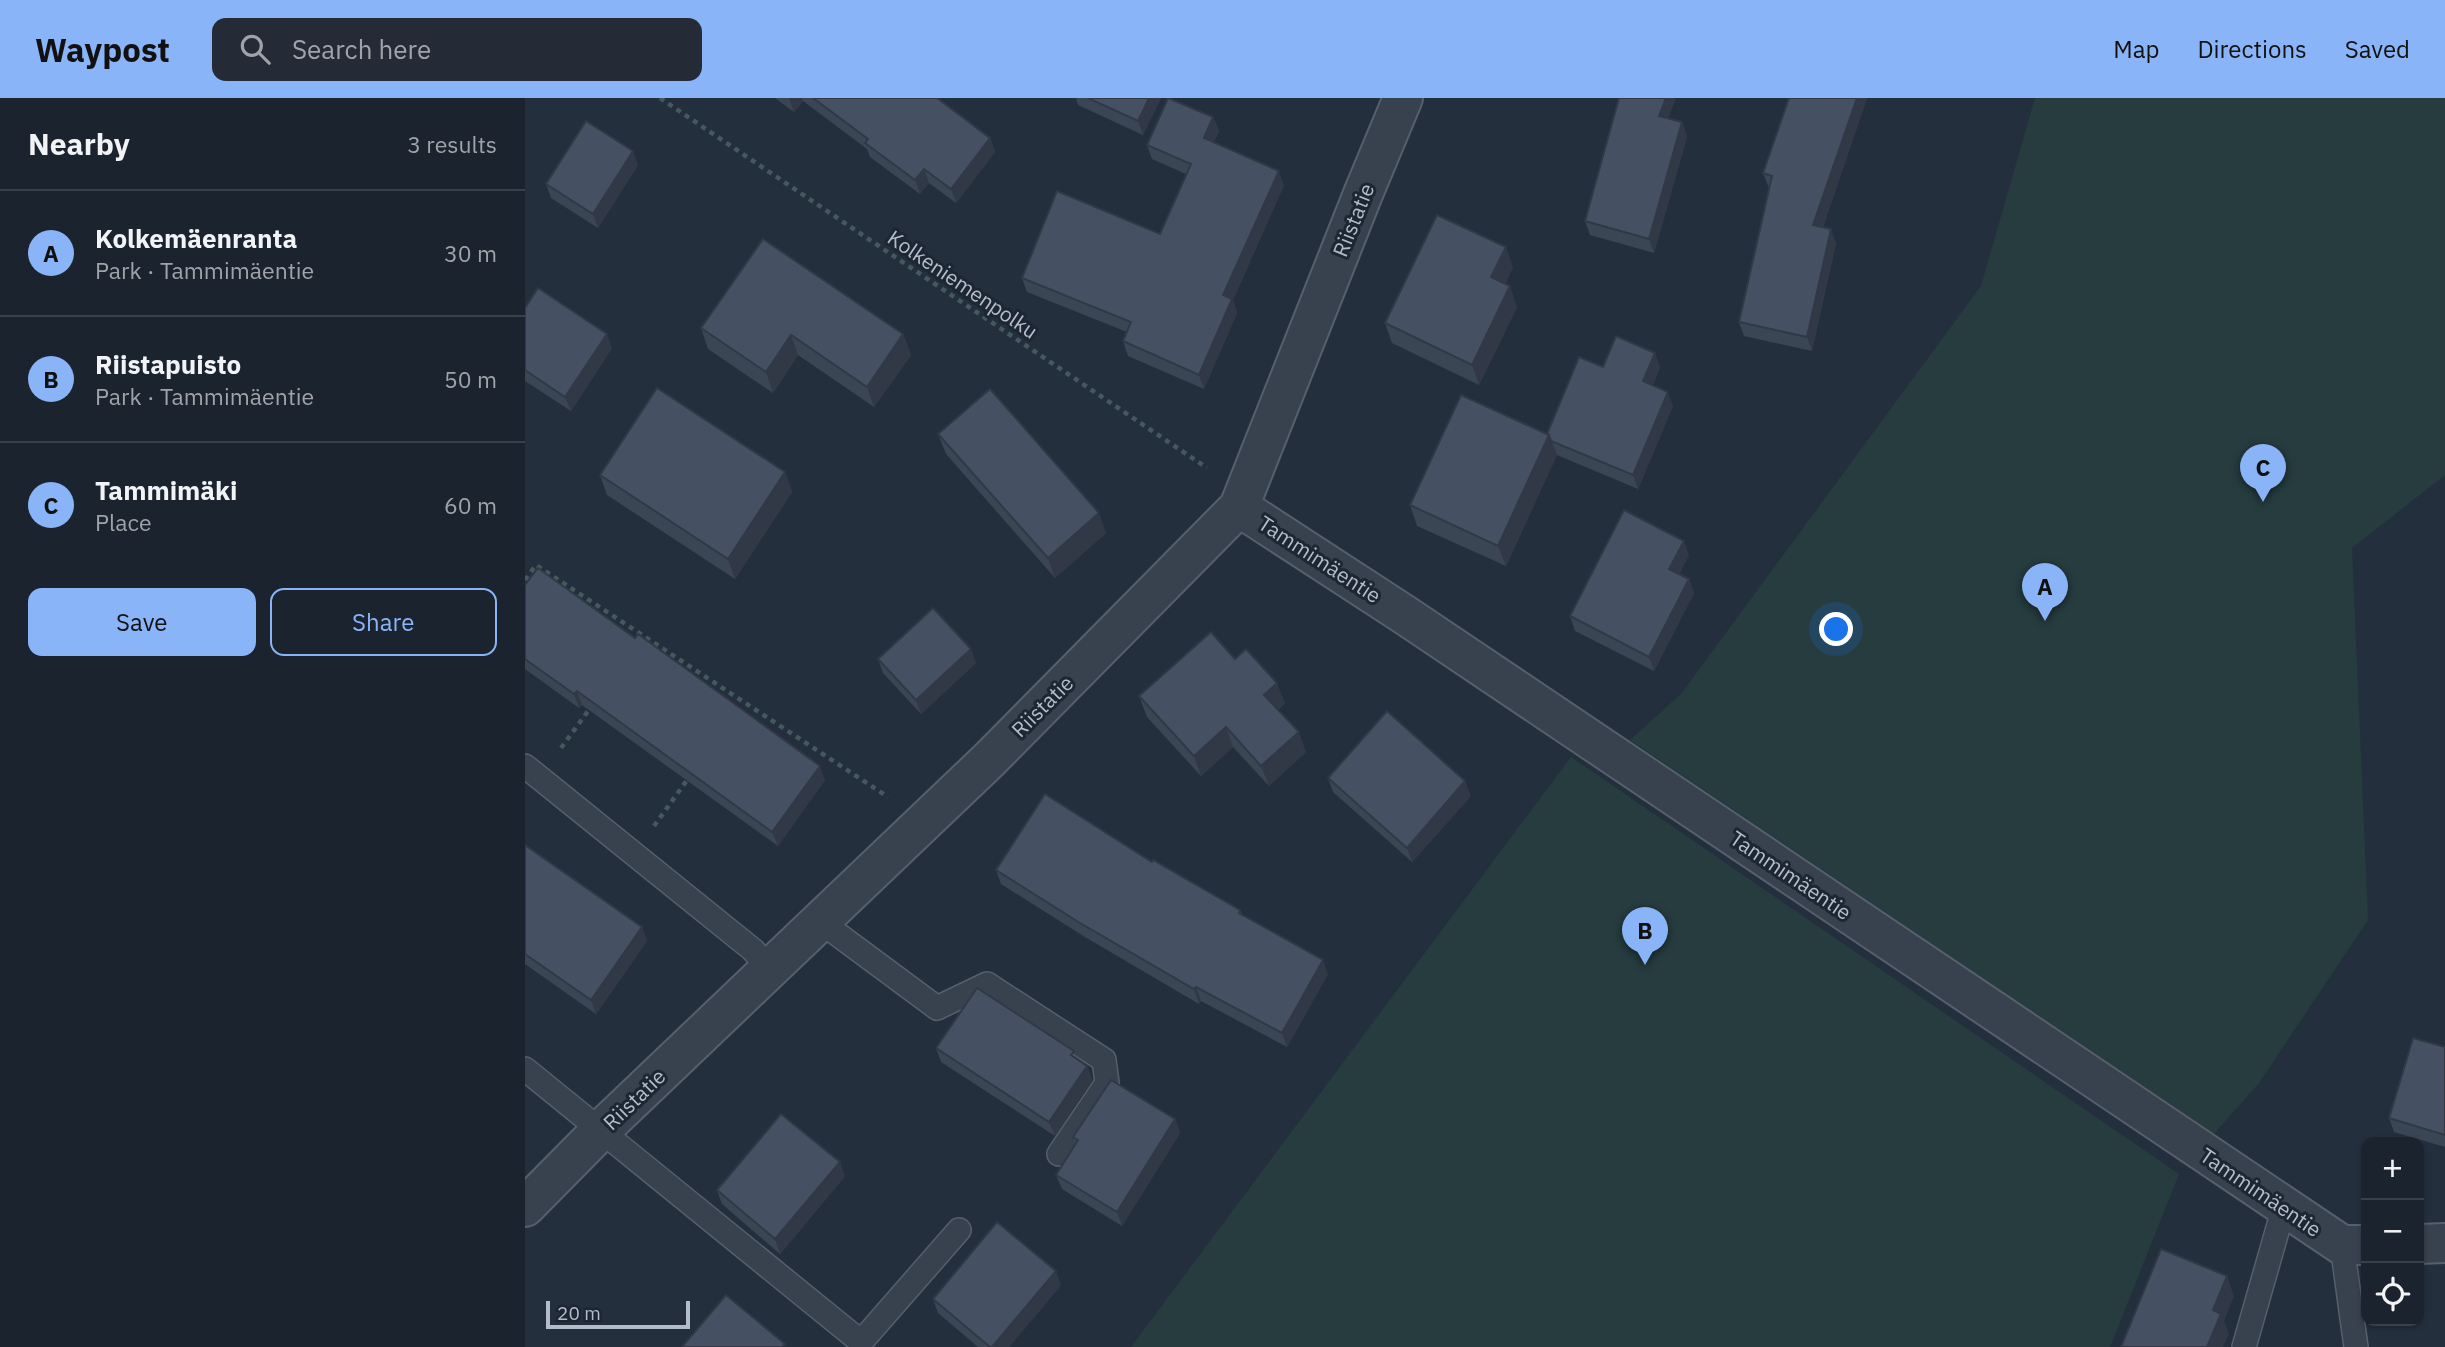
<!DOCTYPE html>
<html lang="en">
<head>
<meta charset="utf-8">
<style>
  :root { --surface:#1b232e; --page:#242b36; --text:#f1f3f6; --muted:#a0a4aa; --line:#39404a; --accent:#8ab4f8 }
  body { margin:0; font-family:"IBM Plex Sans",sans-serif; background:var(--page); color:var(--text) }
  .controls { position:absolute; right:21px; bottom:21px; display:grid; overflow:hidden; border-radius:14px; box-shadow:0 2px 5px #0004 }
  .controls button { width:63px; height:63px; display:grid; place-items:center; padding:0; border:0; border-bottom:2px solid var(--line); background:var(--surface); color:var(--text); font:35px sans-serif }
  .scale { position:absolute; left:21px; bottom:18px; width:144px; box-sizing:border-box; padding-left:7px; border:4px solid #b4bcc9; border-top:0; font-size:19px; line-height:24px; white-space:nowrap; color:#b4bcc9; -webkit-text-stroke:5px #1d2633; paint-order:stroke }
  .you { position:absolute; left:1312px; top:532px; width:24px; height:24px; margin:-18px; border:5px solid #fff; border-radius:50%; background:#1a73e8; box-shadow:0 0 0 10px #1a73e833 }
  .badge { display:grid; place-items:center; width:46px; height:46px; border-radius:50%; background:var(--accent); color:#111; font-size:23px; font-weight:700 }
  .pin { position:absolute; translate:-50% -58px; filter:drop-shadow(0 2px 4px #0008) }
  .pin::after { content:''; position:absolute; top:37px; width:24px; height:21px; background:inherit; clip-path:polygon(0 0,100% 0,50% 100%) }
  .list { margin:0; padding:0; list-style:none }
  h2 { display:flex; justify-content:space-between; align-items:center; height:91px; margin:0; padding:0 28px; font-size:30px }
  h2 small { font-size:23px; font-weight:400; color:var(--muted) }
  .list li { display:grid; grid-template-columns:46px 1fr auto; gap:21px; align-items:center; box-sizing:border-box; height:126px; padding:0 28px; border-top:2px solid var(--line) }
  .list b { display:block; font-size:26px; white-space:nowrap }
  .list p { margin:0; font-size:23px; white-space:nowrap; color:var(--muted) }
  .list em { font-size:23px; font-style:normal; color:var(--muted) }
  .actions { display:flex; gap:14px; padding:21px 28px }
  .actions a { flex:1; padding:16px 0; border:2px solid var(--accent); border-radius:14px; text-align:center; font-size:24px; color:var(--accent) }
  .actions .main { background:var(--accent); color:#111 }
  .icon { flex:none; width:38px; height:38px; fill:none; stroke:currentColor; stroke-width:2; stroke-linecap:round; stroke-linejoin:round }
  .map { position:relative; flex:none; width:1920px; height:1249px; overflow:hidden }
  header { display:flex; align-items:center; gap:42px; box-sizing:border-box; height:98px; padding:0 35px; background:var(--accent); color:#111 }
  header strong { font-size:33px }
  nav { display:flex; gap:38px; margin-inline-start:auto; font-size:24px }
  .search { width:490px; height:63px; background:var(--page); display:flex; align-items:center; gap:18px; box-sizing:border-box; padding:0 24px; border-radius:14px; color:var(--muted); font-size:26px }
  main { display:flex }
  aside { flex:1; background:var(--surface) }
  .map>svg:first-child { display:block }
</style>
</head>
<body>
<header>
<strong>Waypost</strong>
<div class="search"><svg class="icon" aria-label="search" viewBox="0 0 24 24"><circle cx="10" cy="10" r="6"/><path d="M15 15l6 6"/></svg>Search here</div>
<nav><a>Map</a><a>Directions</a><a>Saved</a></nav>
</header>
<main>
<aside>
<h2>Nearby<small>3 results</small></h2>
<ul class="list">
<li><span class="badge">A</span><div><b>Kolkemäenranta</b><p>Park · Tammimäentie</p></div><em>30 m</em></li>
<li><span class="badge">B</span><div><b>Riistapuisto</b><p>Park · Tammimäentie</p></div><em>50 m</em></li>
<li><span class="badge">C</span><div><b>Tammimäki</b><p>Place</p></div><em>60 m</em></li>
</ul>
<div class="actions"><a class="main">Save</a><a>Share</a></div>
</aside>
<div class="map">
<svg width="1920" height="1249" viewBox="0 0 1920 1249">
  <rect width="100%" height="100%" fill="#242f3e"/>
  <g fill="#263c3f">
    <path d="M 1510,0 L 1920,0 L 1920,377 L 1827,450 L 1843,822 L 1734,985 L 1689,1036 L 1105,642 L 1156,596 L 1456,188 Z"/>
    <path d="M 1046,659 L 1654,1076 L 1585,1249 L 606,1249 Z"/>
  </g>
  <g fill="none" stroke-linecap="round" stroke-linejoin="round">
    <defs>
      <g id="lane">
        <path d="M 0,668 L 228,852 L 245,872"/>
        <path d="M 296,824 L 412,910 L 462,886 L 579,962 L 582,985 L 534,1056"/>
        <path d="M 0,971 L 336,1244 L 434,1132"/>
        <path d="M 1817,1147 L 1831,1249"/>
        <path d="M 1719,1249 L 1759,1109"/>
      </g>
      <g id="street">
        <path d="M 714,409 L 880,517 L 1817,1147 L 1841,1147"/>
        <path d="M 0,1109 L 75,1033 L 465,661 L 714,409 L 838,96 L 878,0"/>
        <path d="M 1894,1146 L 1920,1145"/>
      </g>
    </defs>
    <use href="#lane" stroke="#565f6c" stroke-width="26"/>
    <use href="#street" stroke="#565f6c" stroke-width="42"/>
    <g stroke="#44595c" stroke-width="4.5" stroke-dasharray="5 5" stroke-linecap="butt">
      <path d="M 135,0 L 682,370"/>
      <path d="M 0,482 L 11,467 L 363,699"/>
      <path d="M 36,650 L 66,609"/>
      <path d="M 129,728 L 165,678"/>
    </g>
    <use href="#lane" stroke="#38414e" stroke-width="23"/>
    <use href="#street" stroke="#38414e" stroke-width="38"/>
  </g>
  <g fill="#3b4654">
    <path d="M 250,0 L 412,0 L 465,40 L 470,54 L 431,105 L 404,85 L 395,96 L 345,59 L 342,51 L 278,3 L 269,14 Z"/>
    <path d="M 551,0 L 636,0 L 618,37 L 553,7 Z"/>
    <path d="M 1264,0 L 1342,0 L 1298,129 L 1311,145 L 1287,253 L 1219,238 L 1214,224 L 1244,90 L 1238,75 Z"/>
    <path d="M 688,19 L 694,33 L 689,44 L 759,87 L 708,202 L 712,215 L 679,291 L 603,258 L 598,243 L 602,234 L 502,194 L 497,180 L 635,136 L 661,76 L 627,61 L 622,47 Z"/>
    <path d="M 1143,21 L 1157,24 L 1162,39 L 1129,155 L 1065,137 L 1060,123 Z"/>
    <path d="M 113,67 L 73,130 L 26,100 L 21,86 Z"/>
    <path d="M 988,169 L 980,186 L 992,209 L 954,287 L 867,245 L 860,225 Z"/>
    <path d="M 0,210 L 87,250 L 46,313 L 0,283 Z"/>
    <path d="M 176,230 L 378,236 L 386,257 L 349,309 L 273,257 L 248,295 L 183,251 Z"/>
    <path d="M 1135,269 L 1128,287 L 1148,308 L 1113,391 L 1032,357 L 981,468 L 892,428 L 885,407 L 1022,336 Z"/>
    <path d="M 413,336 L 581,435 L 530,480 L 421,356 Z"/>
    <path d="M 260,374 L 267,394 L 210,481 L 82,397 L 75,377 Z"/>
    <path d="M 1164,457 L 1154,476 L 1164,481 L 1169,495 L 1129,573 L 1050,533 L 1045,518 Z"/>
    <path d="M 0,487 L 300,682 L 253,748 L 57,607 L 54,610 L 0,571 Z"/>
    <path d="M 353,561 L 451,565 L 396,616 L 358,575 Z"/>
    <path d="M 710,561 L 760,605 L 753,612 L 781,654 L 744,688 L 708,649 L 676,678 L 622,619 L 614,598 Z"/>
    <path d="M 803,680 L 946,698 L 887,764 L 808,694 Z"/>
    <path d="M 0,747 L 117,829 L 122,843 L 71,916 L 0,866 Z"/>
    <path d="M 627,764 L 715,812 L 717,817 L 803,876 L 762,949 L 676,903 L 674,906 L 560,839 L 476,786 L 471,772 Z"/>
    <path d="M 1920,949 L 1920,1049 L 1869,1034 L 1864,1020 Z"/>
    <path d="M 411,950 L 562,968 L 567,982 L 530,1038 L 416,964 Z"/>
    <path d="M 650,1021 L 655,1035 L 597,1128 L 537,1091 L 531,1077 L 550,1046 L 548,1039 Z"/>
    <path d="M 320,1078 L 255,1156 L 197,1106 L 192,1092 Z"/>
    <path d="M 536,1187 L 484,1249 L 453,1249 L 413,1215 L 408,1201 Z"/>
  </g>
  <g fill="#303945">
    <path d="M 264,0 L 277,0 L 278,3 L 269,14 Z"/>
    <path d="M 624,0 L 636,0 L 618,37 L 613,23 Z"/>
    <path d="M 1141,0 L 1151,0 L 1139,32 L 1134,18 Z"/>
    <path d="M 1332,0 L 1342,0 L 1294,141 L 1288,127 Z"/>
    <path d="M 688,19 L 694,33 L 684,54 L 679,40 Z"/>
    <path d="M 1157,24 L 1162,39 L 1129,155 L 1124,141 Z"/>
    <path d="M 465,40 L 470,54 L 431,105 L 426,91 Z"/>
    <path d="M 108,53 L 113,67 L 73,130 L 68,116 Z"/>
    <path d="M 399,71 L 404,85 L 395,96 L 390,82 Z"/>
    <path d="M 754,73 L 759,87 L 708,202 L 712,215 L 679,291 L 674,277 L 698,197 Z"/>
    <path d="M 1306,131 L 1311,145 L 1287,253 L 1282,239 Z"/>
    <path d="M 981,149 L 988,169 L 973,199 L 966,179 Z"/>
    <path d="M 985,188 L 992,209 L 954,287 L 947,267 Z"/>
    <path d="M 82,236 L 87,250 L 46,313 L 40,299 Z"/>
    <path d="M 378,236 L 386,257 L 349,309 L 342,289 Z"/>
    <path d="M 266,237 L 273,257 L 248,295 L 241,274 Z"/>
    <path d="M 1130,255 L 1135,269 L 1123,298 L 1118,283 Z"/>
    <path d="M 1143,294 L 1148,308 L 1113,391 L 1108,377 Z"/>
    <path d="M 1024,337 L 1032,357 L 981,468 L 973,448 Z"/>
    <path d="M 260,374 L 267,394 L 210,481 L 203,461 Z"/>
    <path d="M 574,415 L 581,435 L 530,480 L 523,460 Z"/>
    <path d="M 1159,443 L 1164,457 L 1149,485 L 1144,471 Z"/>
    <path d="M 1164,481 L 1169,495 L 1129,573 L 1124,559 Z"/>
    <path d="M 446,551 L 451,565 L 396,616 L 391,602 Z"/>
    <path d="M 752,585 L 760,605 L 747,617 L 739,597 Z"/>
    <path d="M 52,593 L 57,607 L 54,610 L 49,596 Z"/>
    <path d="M 701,629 L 708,649 L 676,678 L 669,658 Z"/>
    <path d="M 774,634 L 781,654 L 744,688 L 736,668 Z"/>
    <path d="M 295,668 L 300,682 L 253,748 L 247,734 Z"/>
    <path d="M 940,683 L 946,698 L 887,764 L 882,750 Z"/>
    <path d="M 117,829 L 122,843 L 71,916 L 66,902 Z"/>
    <path d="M 798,862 L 803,876 L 762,949 L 757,935 Z"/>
    <path d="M 671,889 L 676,903 L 674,906 L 669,891 Z"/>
    <path d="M 562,968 L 567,982 L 530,1038 L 524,1024 Z"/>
    <path d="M 650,1021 L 655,1035 L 597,1128 L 592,1114 Z"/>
    <path d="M 315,1064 L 320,1078 L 255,1156 L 250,1141 Z"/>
    <path d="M 531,1173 L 536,1187 L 484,1249 L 467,1249 Z"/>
    <path d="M 1702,1178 L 1709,1198 L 1699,1223 L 1704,1236 L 1698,1249 L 1682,1249 L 1688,1212 Z"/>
  </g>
  <g fill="#455162" stroke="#303945" stroke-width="2">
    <path d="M 288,0 L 412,0 L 465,40 L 426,91 L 399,71 L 390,82 L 340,45 L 343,41 Z"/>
    <path d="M 563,0 L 624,0 L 613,23 Z"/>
    <path d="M 643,0 L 688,19 L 679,40 L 754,73 L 698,197 L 707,201 L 674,277 L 598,243 L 606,224 L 497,180 L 532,93 L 635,136 L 666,66 L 622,47 Z"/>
    <path d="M 1094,0 L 1141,0 L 1134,18 L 1157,24 L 1124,141 L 1060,123 Z"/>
    <path d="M 1264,0 L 1332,0 L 1288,127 L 1306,131 L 1282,239 L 1214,224 L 1247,78 L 1238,75 Z"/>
    <path d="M 61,23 L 108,53 L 68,116 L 21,86 Z"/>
    <path d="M 912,117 L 981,149 L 966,179 L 985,188 L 947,267 L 860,225 Z"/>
    <path d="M 238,141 L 378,236 L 342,289 L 266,237 L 241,274 L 176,230 Z"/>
    <path d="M 13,190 L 82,236 L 40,299 L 0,272 L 0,210 Z"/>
    <path d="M 1091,238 L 1130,255 L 1118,283 L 1143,294 L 1108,377 L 1026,343 L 1024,337 L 1022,336 L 1054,259 L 1078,269 Z"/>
    <path d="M 132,290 L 260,374 L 203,461 L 75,377 Z"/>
    <path d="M 465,291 L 574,415 L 523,460 L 413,336 Z"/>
    <path d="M 936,297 L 1024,337 L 973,448 L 885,407 Z"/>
    <path d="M 1099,412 L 1159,443 L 1144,471 L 1164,481 L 1124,559 L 1045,518 Z"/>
    <path d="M 13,470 L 110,540 L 113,536 L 295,668 L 247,734 L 52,593 L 49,596 L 0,561 L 0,487 Z"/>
    <path d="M 408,510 L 446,551 L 391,602 L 353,561 Z"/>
    <path d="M 686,534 L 710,561 L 721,551 L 752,585 L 739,597 L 774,634 L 736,668 L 701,629 L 669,658 L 614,598 Z"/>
    <path d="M 862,613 L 940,683 L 882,750 L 803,680 Z"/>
    <path d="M 520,696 L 627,764 L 628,762 L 715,812 L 714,815 L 798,862 L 757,935 L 671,889 L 669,891 L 555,825 L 471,772 Z"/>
    <path d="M 0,747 L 117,829 L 66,902 L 0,856 Z"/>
    <path d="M 452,890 L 549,953 L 546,957 L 562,968 L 524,1024 L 411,950 Z"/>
    <path d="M 1888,940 L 1920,949 L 1920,1037 L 1864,1020 Z"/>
    <path d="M 586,982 L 650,1021 L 592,1114 L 531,1077 L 553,1042 L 548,1039 Z"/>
    <path d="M 256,1016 L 315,1064 L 250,1141 L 192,1092 Z"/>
    <path d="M 472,1124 L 531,1173 L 467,1249 L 465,1249 L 408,1201 Z"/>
    <path d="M 1636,1151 L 1702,1178 L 1688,1212 L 1696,1216 L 1682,1249 L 1596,1249 Z"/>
    <path d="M 201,1197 L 260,1246 L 257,1249 L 157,1249 Z"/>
  </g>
  <g text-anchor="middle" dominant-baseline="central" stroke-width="6" stroke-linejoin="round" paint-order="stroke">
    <g font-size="21" fill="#b4bcc9" stroke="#1d2633">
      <text transform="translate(828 122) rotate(-68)">Riistatie</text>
      <text transform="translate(438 186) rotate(34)">Kolkeniemenpolku</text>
      <text transform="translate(795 461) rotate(33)">Tammimäentie</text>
      <text transform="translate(517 608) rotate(-45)">Riistatie</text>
      <text transform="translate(1266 777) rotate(34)">Tammimäentie</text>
      <text transform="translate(109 1001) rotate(-44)">Riistatie</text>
      <text transform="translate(1736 1094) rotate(34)">Tammimäentie</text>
    </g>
  </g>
</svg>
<div class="controls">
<button>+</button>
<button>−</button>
<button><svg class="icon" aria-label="locate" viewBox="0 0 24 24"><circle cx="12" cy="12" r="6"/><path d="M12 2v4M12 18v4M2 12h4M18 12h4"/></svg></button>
</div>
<div class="scale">20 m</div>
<div class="you"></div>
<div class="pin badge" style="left:1520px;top:523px">A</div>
<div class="pin badge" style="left:1120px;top:867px">B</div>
<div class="pin badge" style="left:1738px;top:404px">C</div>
</div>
</main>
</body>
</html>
